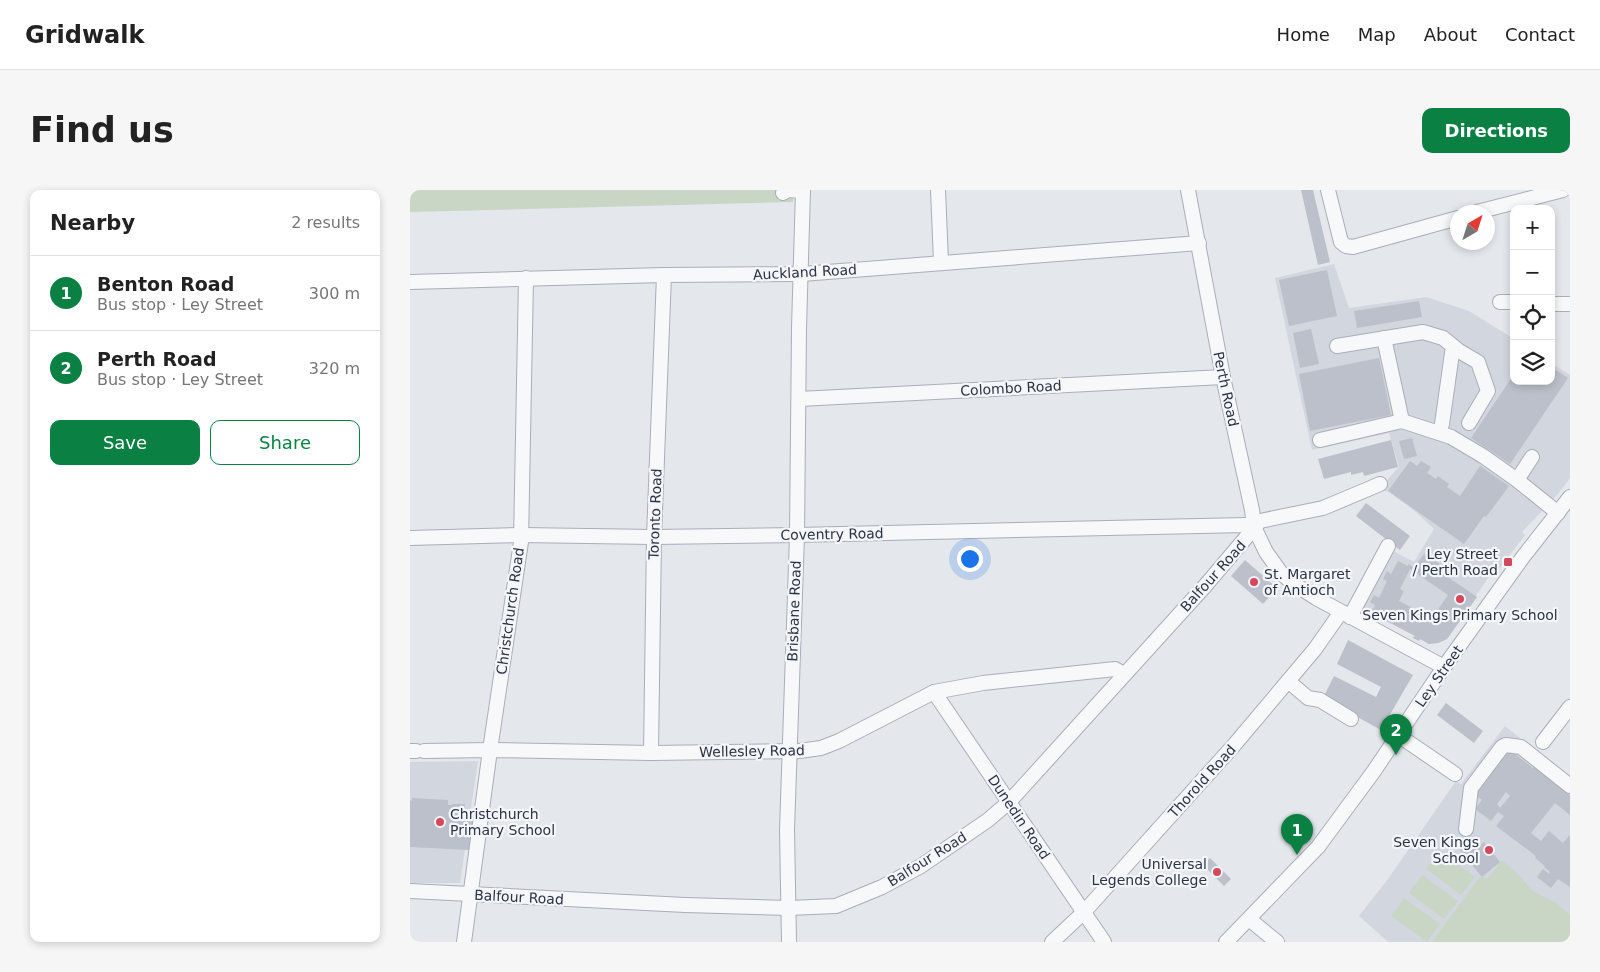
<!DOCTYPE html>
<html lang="en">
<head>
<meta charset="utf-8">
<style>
  :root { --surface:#fff; --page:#f6f6f6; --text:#222; --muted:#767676; --line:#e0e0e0; --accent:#0b8043 }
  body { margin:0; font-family:"DejaVu Sans",sans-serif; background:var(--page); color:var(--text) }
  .controls { position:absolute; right:15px; top:15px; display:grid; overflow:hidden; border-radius:10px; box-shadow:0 2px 8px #0003 }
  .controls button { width:45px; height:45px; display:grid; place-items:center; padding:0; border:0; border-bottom:1px solid var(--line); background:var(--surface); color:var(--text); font:25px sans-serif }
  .compass { position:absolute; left:1040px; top:15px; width:45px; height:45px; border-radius:50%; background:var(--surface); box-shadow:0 2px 8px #0003; rotate:39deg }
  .you { position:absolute; left:559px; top:368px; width:18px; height:18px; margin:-12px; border:4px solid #fff; border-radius:50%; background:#1a73e8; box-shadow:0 0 0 8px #1a73e833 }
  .badge { display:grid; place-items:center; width:32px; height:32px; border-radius:50%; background:var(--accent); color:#fff; font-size:16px; font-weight:700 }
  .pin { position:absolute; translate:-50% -41px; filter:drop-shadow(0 1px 2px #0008) }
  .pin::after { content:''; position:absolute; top:26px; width:18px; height:15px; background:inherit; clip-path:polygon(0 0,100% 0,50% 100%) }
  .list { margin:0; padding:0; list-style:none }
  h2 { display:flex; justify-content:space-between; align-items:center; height:65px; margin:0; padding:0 20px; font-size:21px }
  h2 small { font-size:16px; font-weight:400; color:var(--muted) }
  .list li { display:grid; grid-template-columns:32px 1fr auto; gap:15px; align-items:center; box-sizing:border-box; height:75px; padding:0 20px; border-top:1px solid var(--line) }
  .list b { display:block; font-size:19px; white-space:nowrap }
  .list p { margin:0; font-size:16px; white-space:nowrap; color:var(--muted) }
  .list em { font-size:16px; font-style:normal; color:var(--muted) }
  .actions { display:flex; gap:10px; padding:15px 20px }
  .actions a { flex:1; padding:11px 0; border:1px solid var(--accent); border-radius:10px; text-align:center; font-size:18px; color:var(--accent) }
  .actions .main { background:var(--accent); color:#fff }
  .icon { flex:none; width:28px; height:28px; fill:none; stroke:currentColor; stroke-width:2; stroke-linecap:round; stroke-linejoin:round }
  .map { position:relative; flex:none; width:1160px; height:752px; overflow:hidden; border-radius:10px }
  header { display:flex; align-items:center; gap:30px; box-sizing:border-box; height:70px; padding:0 25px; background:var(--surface); border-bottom:1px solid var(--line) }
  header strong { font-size:24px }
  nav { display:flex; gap:28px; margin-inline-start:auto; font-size:18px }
  .intro { display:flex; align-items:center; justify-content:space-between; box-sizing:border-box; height:120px; padding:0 30px }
  h1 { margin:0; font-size:35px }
  .button { padding:12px 22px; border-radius:10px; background:var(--accent); color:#fff; font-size:18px; font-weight:700 }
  main { display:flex; gap:30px; padding:0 30px }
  aside { flex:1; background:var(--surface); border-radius:10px; box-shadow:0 2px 8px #0003 }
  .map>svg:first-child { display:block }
</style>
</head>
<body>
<header>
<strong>Gridwalk</strong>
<nav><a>Home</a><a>Map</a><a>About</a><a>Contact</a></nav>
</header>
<div class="intro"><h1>Find us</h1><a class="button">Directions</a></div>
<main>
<aside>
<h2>Nearby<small>2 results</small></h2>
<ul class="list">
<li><span class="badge">1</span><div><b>Benton Road</b><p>Bus stop · Ley Street</p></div><em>300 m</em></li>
<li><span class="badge">2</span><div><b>Perth Road</b><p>Bus stop · Ley Street</p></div><em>320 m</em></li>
</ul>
<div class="actions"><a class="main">Save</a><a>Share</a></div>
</aside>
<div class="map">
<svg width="1160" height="752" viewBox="0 0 1160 752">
  <rect width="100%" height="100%" fill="#e4e7ec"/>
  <g fill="#d2d6de">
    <path d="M 924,74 L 939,118 L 1016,107 L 1059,121 L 1104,149 L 1104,191 L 1141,191 L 1141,173 L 1160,185 L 1160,288 L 1148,304 L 1112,342 L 1115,345 L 1083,387 L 1080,385 L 1037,449 L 1028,453 L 1019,454 L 1010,449 L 1009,451 L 1003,448 L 1004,445 L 950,417 L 981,360 L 1004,372 L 1024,339 L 1006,322 L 978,301 L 967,301 L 989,277 L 979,243 L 902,260 L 865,88 Z"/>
    <path d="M 1095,536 L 1160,589 L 1160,752 L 978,752 L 949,726 L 978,689 L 1046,591 L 1051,594 Z"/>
    <path d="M 68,571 L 50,693 L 0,693 L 0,572 Z"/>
  </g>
  <g fill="#c9d6c5">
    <path d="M 0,0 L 383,0 L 383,12 L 0,22 Z"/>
    <path d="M 1029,661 L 1065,687 L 1051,705 L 1016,679 Z"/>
    <path d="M 1092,670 L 1107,683 L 1123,701 L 1146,713 L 1160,725 L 1160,752 L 1022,752 L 1069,688 L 1074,687 L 1077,689 Z"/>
    <path d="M 1012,685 L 1048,711 L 1034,729 L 999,703 Z"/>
    <path d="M 994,708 L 1030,734 L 1017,752 L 981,726 Z"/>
  </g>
  <g fill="#bbc0ca" fill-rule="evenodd">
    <path d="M 891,0 L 903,0 L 920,72 L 908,75 Z"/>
    <path d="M 917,80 L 927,126 L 879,136 L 869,90 Z"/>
    <path d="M 1009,111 L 1012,127 L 947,138 L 944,121 Z"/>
    <path d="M 901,139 L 909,174 L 890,178 L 883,143 Z"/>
    <path d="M 969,168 L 981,225 L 900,241 L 889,184 Z"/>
    <path d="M 1141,177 L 1158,188 L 1100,274 L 1061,248 L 1104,184 L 1104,191 L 1141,191 Z"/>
    <path d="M 1002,248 L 1007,266 L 994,269 L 989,251 Z"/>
    <path d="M 981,250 L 988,277 L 954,286 L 953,282 L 941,285 L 941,282 L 914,289 L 908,269 Z"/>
    <path d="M 1000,271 L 1007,276 L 1011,271 L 1021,277 L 1017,283 L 1026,289 L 1028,286 L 1039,294 L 1037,297 L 1050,306 L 1070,276 L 1099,296 L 1076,327 L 1074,326 L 1054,354 L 978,301 Z"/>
    <path d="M 956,313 L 1000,346 L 990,360 L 946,326 Z"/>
    <path d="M 1014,364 L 1033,376 L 1029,381 L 1067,407 L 1037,449 L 1028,453 L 1019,454 L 1010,449 L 1009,451 L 1003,448 L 1005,446 L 961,423 L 965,415 L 960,412 L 964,405 L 969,408 L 977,391 L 973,389 L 977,381 L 981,384 L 988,371 L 998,376 L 999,374 L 1004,378 ZM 1000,379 L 1038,405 L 1022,428 L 989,411 L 994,401 L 990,399 Z"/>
    <path d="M 835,370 L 867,398 L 853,414 L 821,386 Z"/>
    <path d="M 938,450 L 1003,485 L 971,540 L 913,508 L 924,486 L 966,507 L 971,497 L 927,474 Z"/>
    <path d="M 1036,513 L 1073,541 L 1064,553 L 1027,525 Z"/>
    <path d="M 1099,559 L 1123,578 L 1128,573 L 1148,589 L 1145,593 L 1160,605 L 1160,625 L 1145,613 L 1121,643 L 1131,651 L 1139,641 L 1153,653 L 1160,645 L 1160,697 L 1148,689 L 1141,698 L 1127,687 L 1133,679 L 1139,684 L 1140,682 L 1134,677 L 1135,676 L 1125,668 L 1126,666 L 1086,636 L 1094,626 L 1088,622 L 1081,631 L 1065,619 L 1072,610 L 1065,605 L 1070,599 L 1068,597 ZM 1096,602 L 1100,606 L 1090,618 L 1087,614 Z"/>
    <path d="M 2,608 L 38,610 L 38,615 L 42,615 L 42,614 L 55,614 L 54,630 L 63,630 L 59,660 L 0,657 L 0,610 L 2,611 Z"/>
    <path d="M 1060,645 L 1069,656 L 1074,652 L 1090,672 L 1072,687 L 1046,655 L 1054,648 L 1055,650 Z"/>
    <path d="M 800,668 L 821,689 L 814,696 L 793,675 Z"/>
  </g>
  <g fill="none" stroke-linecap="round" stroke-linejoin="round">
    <defs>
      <g id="minor">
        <path d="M 528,0 L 531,72"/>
        <path d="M 778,0 L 813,187 L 842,320 L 844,337 L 856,362 L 871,383 L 883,393 L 906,408 L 1034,477"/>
        <path d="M 918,0 L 931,52 L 936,56 L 943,57 L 1048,28"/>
        <path d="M 373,3 L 378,0 L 393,1"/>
        <path d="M 1067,22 L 1153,0"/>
        <path d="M 0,92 L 254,85 L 392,84 L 789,53"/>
        <path d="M 1090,112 L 1104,112"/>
        <path d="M 1141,114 L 1160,114"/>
        <path d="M 974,148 L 992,231"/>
        <path d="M 927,156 L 1013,142 L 1033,148 L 1049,161 L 1068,172 L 1078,201 L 1059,233"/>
        <path d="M 389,209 L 813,187"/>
        <path d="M 1029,243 L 1032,234 L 1043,156"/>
        <path d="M 910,250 L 992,231 L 1041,247 L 1073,266 L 1107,290 L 1148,323"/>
        <path d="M 1107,290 L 1122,267"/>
        <path d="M 0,348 L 111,345 L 244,347 L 387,345 L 836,335 L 844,337"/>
        <path d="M 940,427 L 978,356"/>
        <path d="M 878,491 L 898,508 L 910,510 L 941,529"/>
        <path d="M 524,502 L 694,752"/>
        <path d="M 988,545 L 1045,584"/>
        <path d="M 1133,552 L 1160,517"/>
        <path d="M 0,561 L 6,561"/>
        <path d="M 14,561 L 80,560 L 241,563 L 389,561 L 411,558 L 429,551 L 524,502 L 573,493 L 705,479 L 714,484"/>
        <path d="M 241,563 L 244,347 L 254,85"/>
        <path d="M 1056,639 L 1061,598 L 1092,557 L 1096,555 L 1111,557 L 1160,596"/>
        <path d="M 0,701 L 275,715 L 379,718 L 426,716 L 472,697 L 511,676 L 578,630 L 599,612 L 795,396 L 850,331 L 913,318 L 970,294"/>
        <path d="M 839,729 L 867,752"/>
        <path d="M 54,752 L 80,560 L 111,352 L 116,88"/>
        <path d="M 379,752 L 377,640 L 387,345 L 389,138 L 393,0"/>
        <path d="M 642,752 L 674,722 L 825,554 L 905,459 L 931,422"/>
        <path d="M 816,752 L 908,657 L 964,581 L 1034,477 L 1113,367 L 1160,307"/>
      </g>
    </defs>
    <use href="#minor" stroke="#a9aeb7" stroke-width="16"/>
    <use href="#minor" stroke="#f7f8fa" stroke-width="14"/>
  </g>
  <g fill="#d1495b" stroke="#f4f6f9" stroke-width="2">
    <rect x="1093" y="367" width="10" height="10" rx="2.5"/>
    <circle cx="844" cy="392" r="5"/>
    <circle cx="1050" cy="409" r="5"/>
    <circle cx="30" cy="632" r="5"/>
    <circle cx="1079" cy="660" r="5"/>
    <circle cx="807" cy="682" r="5"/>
  </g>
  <g text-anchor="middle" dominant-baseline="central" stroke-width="4.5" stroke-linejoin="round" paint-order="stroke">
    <g font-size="14" fill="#2b3445" stroke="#f4f6f9">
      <text transform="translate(395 82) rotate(-3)">Auckland Road</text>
      <text transform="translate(601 198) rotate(-3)">Colombo Road</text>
      <text transform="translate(816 199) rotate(78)">Perth Road</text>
      <text transform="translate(245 324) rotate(-88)">Toronto Road</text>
      <text transform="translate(422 344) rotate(-1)">Coventry Road</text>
      <text transform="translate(803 386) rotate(-48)">Balfour Road</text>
      <text transform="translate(100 421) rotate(-82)">Christchurch Road</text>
      <text transform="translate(384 421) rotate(-88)">Brisbane Road</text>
      <text transform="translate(1029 486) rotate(-55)">Ley Street</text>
      <text transform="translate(342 561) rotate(-1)">Wellesley Road</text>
      <text transform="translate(792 591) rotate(-48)">Thorold Road</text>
      <text transform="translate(609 627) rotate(56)">Dunedin Road</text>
      <text transform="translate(517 669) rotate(-32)">Balfour Road</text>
      <text transform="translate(109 707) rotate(3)">Balfour Road</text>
    </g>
    <g font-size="14" fill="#2b3445" stroke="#f4f6f9" text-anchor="end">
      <text x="1088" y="364">Ley Street<tspan x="1088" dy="16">/ Perth Road</tspan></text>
      <text x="854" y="384" text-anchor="start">St. Margaret<tspan x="854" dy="16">of Antioch</tspan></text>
      <text x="1050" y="425" text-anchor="middle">Seven Kings Primary School</text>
      <text x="40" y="624" text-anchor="start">Christchurch<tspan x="40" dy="16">Primary School</tspan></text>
      <text x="1069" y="652">Seven Kings<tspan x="1069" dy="16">School</tspan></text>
      <text x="797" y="674">Universal<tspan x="797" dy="16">Legends College</tspan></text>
    </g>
  </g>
</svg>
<div class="controls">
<button>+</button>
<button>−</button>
<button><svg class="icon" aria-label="locate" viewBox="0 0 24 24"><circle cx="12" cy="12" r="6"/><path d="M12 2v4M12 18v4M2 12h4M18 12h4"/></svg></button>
<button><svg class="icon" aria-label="layers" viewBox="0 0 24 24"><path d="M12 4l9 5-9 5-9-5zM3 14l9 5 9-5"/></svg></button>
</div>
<svg class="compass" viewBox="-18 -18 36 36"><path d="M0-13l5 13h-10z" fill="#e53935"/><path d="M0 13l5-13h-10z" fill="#767676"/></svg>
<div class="you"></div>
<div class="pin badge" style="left:887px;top:665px">1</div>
<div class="pin badge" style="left:986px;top:565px">2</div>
</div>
</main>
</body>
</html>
